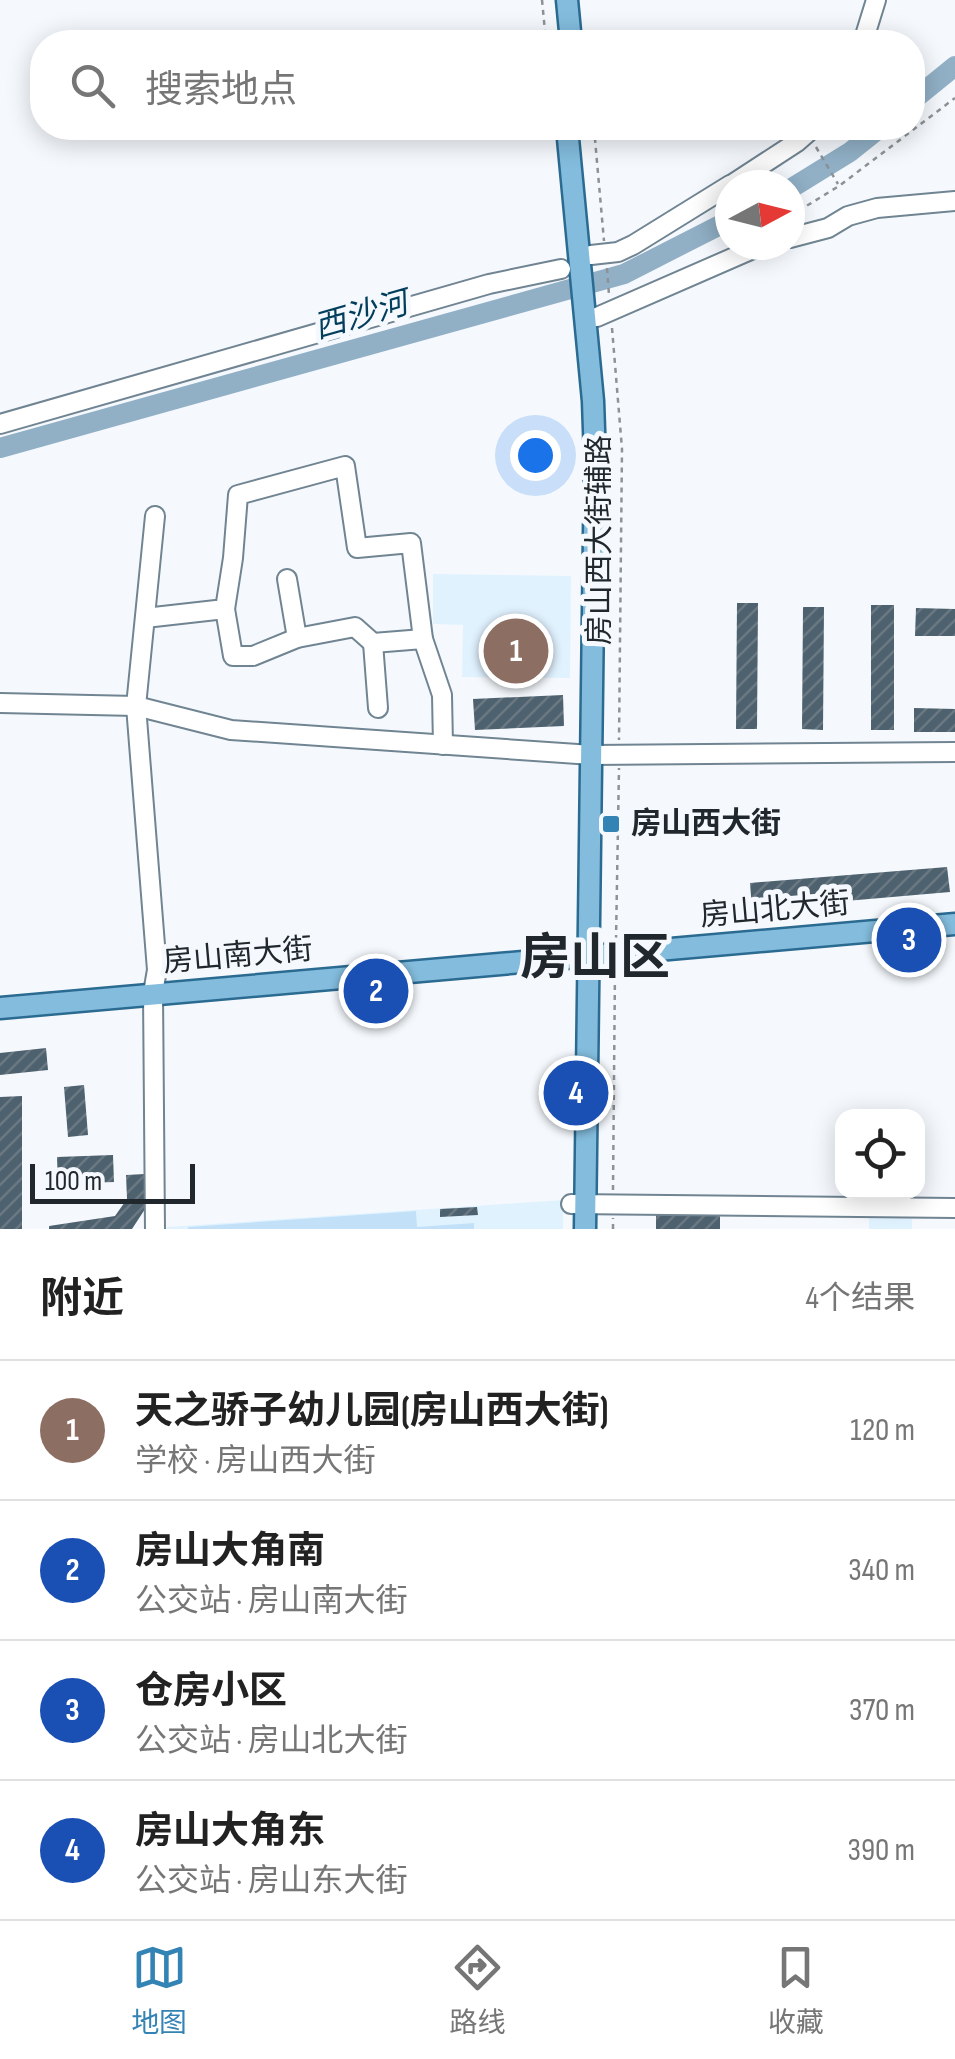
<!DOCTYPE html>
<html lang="zh">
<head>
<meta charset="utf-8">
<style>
  :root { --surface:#fff; --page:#f6f6f6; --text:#222; --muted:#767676; --line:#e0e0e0; --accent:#3383b5 }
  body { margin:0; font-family:"Sofia Sans Condensed","Noto Sans SC",sans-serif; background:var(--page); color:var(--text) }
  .controls { position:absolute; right:30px; bottom:30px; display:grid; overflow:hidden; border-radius:20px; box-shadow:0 5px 25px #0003 }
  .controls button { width:90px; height:90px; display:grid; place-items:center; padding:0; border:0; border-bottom:2px solid var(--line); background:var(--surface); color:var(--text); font:50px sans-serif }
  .compass { position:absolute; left:715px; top:170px; width:90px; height:90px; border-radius:50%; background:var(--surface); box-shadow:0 5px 25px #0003; rotate:83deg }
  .scale { position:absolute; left:30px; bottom:25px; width:165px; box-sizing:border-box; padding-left:10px; border:5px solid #20282e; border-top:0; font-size:28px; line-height:35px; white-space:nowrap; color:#20282e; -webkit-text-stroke:8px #f5f9fd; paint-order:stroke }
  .you { position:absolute; left:535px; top:455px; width:35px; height:35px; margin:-25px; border:8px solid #fff; border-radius:50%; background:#1a73e8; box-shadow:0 0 0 15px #1a73e833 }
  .badge { display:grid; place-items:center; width:65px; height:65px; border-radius:50%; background:var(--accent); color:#fff; font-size:32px; font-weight:700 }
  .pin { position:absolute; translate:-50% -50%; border:5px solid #fff; box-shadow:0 2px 10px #0006 }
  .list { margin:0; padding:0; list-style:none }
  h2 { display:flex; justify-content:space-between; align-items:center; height:130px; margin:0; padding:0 40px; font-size:42px }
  h2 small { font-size:32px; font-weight:400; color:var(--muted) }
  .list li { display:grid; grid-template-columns:65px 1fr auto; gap:30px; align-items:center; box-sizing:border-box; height:140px; padding:0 40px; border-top:2px solid var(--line) }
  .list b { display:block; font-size:38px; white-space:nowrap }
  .list p { margin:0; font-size:32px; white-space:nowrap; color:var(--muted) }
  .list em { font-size:32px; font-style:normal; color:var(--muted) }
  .icon { flex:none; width:55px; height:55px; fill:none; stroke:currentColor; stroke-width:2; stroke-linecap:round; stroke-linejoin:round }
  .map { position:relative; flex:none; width:955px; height:1229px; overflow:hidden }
  .search { position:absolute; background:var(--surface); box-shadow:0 5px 25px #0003; left:30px; right:30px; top:30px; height:110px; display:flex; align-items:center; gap:25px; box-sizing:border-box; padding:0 35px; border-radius:40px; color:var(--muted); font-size:38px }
  .sheet { height:690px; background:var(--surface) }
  nav { display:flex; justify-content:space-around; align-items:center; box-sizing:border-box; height:140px; border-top:2px solid var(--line); background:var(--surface); font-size:28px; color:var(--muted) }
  nav a { display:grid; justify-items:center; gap:5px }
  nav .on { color:var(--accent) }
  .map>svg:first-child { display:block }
</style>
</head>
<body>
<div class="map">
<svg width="955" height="1229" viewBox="0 0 955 1229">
  <defs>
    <pattern id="building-hatch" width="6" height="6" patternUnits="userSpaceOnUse" patternTransform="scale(2.5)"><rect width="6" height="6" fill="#4e616e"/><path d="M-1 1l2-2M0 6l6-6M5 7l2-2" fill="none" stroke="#6a7882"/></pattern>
  </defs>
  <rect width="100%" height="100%" fill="#f5f9fd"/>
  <g fill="#e1f2ff">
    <path d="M 433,574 L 571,576 L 570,678 L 462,677 L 463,625 L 433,624 Z"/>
    <path d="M 563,1200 L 563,1229 L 167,1229 L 167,1227 Z"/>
    <path d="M 869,1212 L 912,1213 L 912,1229 L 869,1229 Z"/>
  </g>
  <path fill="#c2e1f9" d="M 416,1211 L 417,1227 L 474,1223 L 474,1229 L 188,1229 L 188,1227 Z"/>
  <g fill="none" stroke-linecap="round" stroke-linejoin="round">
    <g stroke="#91b0c6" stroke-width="20">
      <path d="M 912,101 L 955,66"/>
      <path d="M 790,189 L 850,152 L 880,128"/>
      <path d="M 0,448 L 624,274 L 730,220"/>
    </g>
  </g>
  <g fill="url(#building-hatch)">
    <path d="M 737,603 L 758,603 L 757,729 L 736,729 Z"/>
    <rect x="871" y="605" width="23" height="125"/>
    <path d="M 803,607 L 824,607 L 823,730 L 802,729 Z"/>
    <path d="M 916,608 L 955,609 L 955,636 L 915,636 Z"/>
    <path d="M 563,695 L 564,726 L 475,730 L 473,699 Z"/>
    <path d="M 914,708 L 955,709 L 955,732 L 914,732 Z"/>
    <path d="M 947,867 L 950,892 L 752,909 L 750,883 Z"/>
    <path d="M 46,1048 L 48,1070 L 0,1075 L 0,1053 Z"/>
    <path d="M 84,1085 L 88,1135 L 68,1137 L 64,1087 Z"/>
    <path d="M 22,1096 L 22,1229 L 0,1229 L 0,1097 Z"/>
    <path d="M 113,1155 L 114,1182 L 58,1184 L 57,1157 Z"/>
    <path d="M 145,1174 L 147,1206 L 132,1229 L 49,1229 L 49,1226 L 115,1216 L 127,1199 L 126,1175 Z"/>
    <path d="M 477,1207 L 478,1215 L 440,1217 L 440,1209 Z"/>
    <rect x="656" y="1212" width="64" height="17"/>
  </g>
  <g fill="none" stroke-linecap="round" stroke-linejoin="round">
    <defs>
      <g id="minor">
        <path d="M 863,42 L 876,0"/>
        <path d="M 731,185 L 797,142 L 813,128"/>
        <path d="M 790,238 L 828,228 L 848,216 L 877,208 L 955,201"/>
        <path d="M 591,255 L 618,252 L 633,245 L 730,185"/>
        <path d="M 597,317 L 762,245"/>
        <path d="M 0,424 L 489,284 L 561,269"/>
        <path d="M 287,579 L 297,638"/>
        <path d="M 225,609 L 233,656 L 253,656 L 297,638 L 355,627 L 373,643 L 423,639"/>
        <path d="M 145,618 L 225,609 L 233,558 L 238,495 L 345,466 L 357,548 L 411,543 L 423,639 L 442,695 L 443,745"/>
        <path d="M 373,643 L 378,708"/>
        <path d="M 0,703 L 136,706 L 231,730 L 592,755 L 955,752"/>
        <path d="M 571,1204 L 955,1208"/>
        <path d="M 155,1229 L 153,993 L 157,970 L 136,706 L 155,516"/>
      </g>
      <g id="major">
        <path d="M 567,0 L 571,42"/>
        <path d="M 567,128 L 593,401 L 595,458 L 585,1229"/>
        <path d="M 0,1008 L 955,924"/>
      </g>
    </defs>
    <use href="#minor" stroke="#708492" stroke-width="22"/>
    <use href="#major" stroke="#2b6b91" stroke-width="25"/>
    <g stroke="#8c9297" stroke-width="2.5" stroke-dasharray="5 5" stroke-linecap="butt">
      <path d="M 542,0 L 546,42"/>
      <path d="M 594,128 L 604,241"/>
      <path d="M 816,147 L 838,184"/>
      <path d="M 790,216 L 839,186 L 955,98"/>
      <path d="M 607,268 L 609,295"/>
      <path d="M 612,328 L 622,449 L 619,740"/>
      <path d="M 616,940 L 619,768"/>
      <path d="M 613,1190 L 615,968"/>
      <path d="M 613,1229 L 613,1218"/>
    </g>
    <use href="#minor" stroke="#fff" stroke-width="18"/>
    <use href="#major" stroke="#83bcdd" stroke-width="20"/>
  </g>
  <rect fill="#3383b5" stroke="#f5f9fd" stroke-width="4" x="601" y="814" width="20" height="20" rx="5"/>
  <g text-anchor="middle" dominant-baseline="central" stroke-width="10" stroke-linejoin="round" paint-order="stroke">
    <g font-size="30" fill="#20282e" stroke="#f5f9fd">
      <text transform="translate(600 540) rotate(-90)">房山西大街辅路</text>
      <text transform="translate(775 910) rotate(-5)">房山北大街</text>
      <text transform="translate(238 956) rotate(-5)">房山南大街</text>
    </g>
    <g font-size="30" font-weight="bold" fill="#20282e" stroke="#f5f9fd" text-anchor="start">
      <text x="631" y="824">房山西大街</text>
    </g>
    <g font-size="32" font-style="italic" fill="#023d5c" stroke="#f5f9fd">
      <text transform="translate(361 316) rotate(-16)">西沙河</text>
    </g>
    <g font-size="50" font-weight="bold" fill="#20282e" stroke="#f5f9fd">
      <text x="595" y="959">房山区</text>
    </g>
  </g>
</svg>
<div class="controls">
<button><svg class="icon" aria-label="locate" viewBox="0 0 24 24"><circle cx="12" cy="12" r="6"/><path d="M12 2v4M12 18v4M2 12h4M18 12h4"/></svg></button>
</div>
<svg class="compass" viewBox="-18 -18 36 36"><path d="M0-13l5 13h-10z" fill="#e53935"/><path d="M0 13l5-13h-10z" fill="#767676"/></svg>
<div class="scale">100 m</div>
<div class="you"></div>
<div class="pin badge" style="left:516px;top:651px;background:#8d6e63">1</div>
<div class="pin badge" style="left:376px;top:991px;background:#1a4fb4">2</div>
<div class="pin badge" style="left:909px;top:940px;background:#1a4fb4">3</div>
<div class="pin badge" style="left:576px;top:1093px;background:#1a4fb4">4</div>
<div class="search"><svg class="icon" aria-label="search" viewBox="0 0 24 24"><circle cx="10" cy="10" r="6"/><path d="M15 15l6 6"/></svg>搜索地点</div>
</div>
<section class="sheet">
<h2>附近<small>4个结果</small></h2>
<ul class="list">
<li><span class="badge" style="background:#8d6e63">1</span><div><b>天之骄子幼儿园(房山西大街)</b><p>学校 · 房山西大街</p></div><em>120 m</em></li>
<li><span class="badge" style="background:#1a4fb4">2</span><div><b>房山大角南</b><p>公交站 · 房山南大街</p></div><em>340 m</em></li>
<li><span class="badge" style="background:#1a4fb4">3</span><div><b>仓房小区</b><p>公交站 · 房山北大街</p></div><em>370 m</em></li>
<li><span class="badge" style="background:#1a4fb4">4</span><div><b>房山大角东</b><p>公交站 · 房山东大街</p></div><em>390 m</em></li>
</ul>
</section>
<nav>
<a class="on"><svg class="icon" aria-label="map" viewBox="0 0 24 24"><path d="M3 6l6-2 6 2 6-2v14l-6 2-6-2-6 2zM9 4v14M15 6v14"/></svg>地图</a>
<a><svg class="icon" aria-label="directions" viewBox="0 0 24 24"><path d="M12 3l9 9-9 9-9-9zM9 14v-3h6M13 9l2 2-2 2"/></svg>路线</a>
<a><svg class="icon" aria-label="saved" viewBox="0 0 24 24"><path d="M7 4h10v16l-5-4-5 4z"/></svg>收藏</a>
</nav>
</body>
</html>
